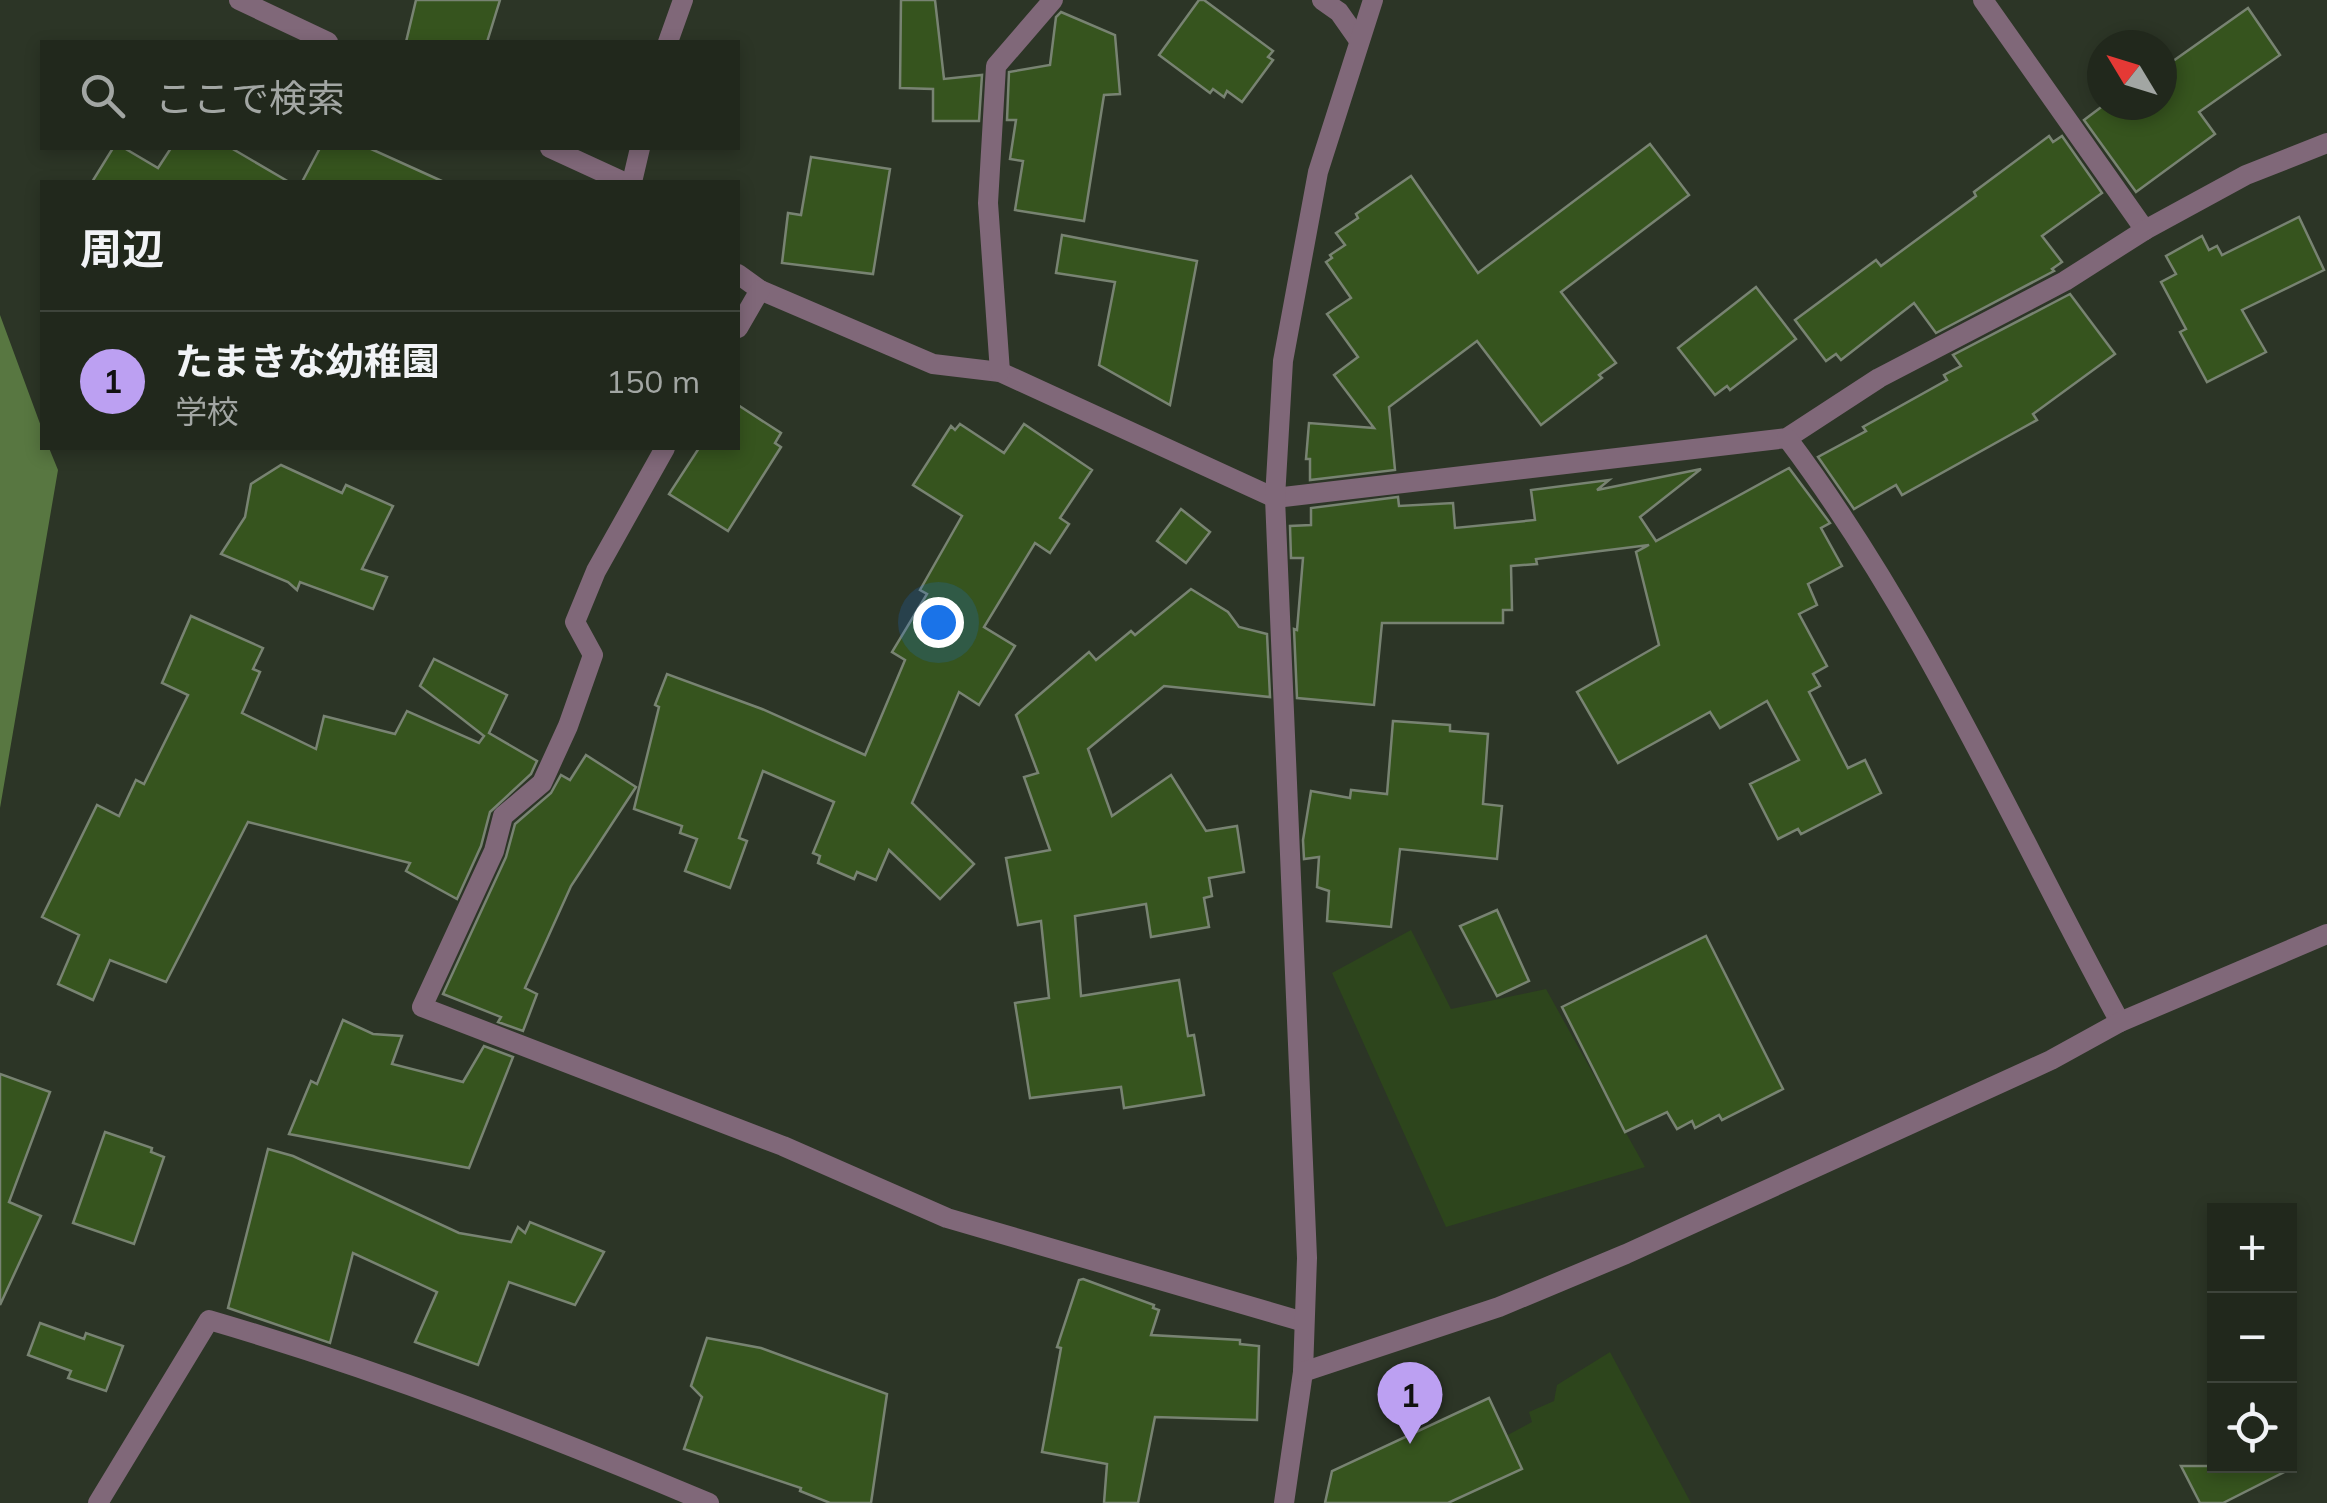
<!DOCTYPE html>
<html lang="ja">
<head>
<meta charset="utf-8">
<style>
  :root { --surface:#21281c; --page:#2d3429; --text:#f1f3f6; --muted:#a2a6a3; --line:#3e443b; --accent:#bca0f2 }
  body { margin:0; font-family:Mulish,"Noto Sans JP",sans-serif; background:var(--page); color:var(--text) }
  .controls { position:absolute; right:30px; bottom:30px; display:grid; overflow:hidden; border-radius:0px; box-shadow:0 5px 15px #0003 }
  .controls button { width:90px; height:90px; display:grid; place-items:center; padding:0; border:0; border-bottom:2px solid var(--line); background:var(--surface); color:var(--text); font:50px sans-serif }
  .compass { position:absolute; left:2087px; top:30px; width:90px; height:90px; border-radius:50%; background:var(--surface); box-shadow:0 5px 15px #0003; rotate:308deg }
  .you { position:absolute; left:938px; top:622px; width:35px; height:35px; margin:-25px; border:8px solid #fff; border-radius:50%; background:#1a73e8; box-shadow:0 0 0 15px #1a73e833 }
  .badge { display:grid; place-items:center; width:65px; height:65px; border-radius:50%; background:var(--accent); color:#111; font-size:32px; font-weight:700 }
  .pin { position:absolute; translate:-50% -82px; filter:drop-shadow(0 2px 5px #0008) }
  .pin::after { content:''; position:absolute; top:52px; width:35px; height:30px; background:inherit; clip-path:polygon(0 0,100% 0,50% 100%) }
  .list { margin:0; padding:0; list-style:none }
  h2 { display:flex; justify-content:space-between; align-items:center; height:130px; margin:0; padding:0 40px; font-size:42px }
  h2 small { font-size:32px; font-weight:400; color:var(--muted) }
  .list li { display:grid; grid-template-columns:65px 1fr auto; gap:30px; align-items:center; box-sizing:border-box; height:140px; padding:0 40px; border-top:2px solid var(--line) }
  .list b { display:block; font-size:38px; white-space:nowrap }
  .list p { margin:0; font-size:32px; white-space:nowrap; color:var(--muted) }
  .list em { font-size:32px; font-style:normal; color:var(--muted) }
  .icon { flex:none; width:55px; height:55px; fill:none; stroke:currentColor; stroke-width:2; stroke-linecap:round; stroke-linejoin:round }
  .map { position:relative; flex:none; width:2327px; height:1503px; overflow:hidden }
  .search { position:absolute; background:var(--surface); box-shadow:0 5px 15px #0003; left:40px; top:40px; width:700px; height:110px; display:flex; align-items:center; gap:25px; box-sizing:border-box; padding:0 35px; border-radius:0px; color:var(--muted); font-size:38px }
  .panel { position:absolute; background:var(--surface); box-shadow:0 5px 15px #0003; left:40px; top:180px; width:700px; height:270px; border-radius:0px }
  .map>svg:first-child { display:block }
</style>
</head>
<body>
<div class="map">
<svg width="2327" height="1503" viewBox="0 0 2327 1503">
  <rect width="100%" height="100%" fill="#2c3526"/>
  <g fill="#2d451c">
    <path d="M 1411,930 L 1451,1009 L 1546,989 L 1645,1167 L 1446,1227 L 1332,973 Z"/>
    <path d="M 1610,1352 L 1691,1503 L 1412,1503 L 1405,1490 L 1532,1422 L 1529,1412 L 1554,1401 L 1557,1385 Z"/>
  </g>
  <path fill="#587741" d="M 0,315 L 42,429 L 42,448 L 49,448 L 58,470 L 0,808 Z"/>
  <g fill="#36541e" stroke="#788372" stroke-width="2.5">
    <path d="M 416,0 L 500,0 L 487,42 L 406,42 Z"/>
    <path d="M 901,0 L 935,0 L 944,79 L 982,75 L 979,121 L 933,121 L 933,89 L 900,88 Z"/>
    <path d="M 1199,0 L 1204,0 L 1273,51 L 1268,57 L 1273,60 L 1242,102 L 1227,91 L 1224,97 L 1213,89 L 1210,93 L 1159,55 Z"/>
    <path d="M 2248,8 L 2280,55 L 2199,112 L 2215,134 L 2136,192 L 2084,120 L 2104,105 L 2162,105 L 2162,61 L 2166,66 Z"/>
    <path d="M 1061,12 L 1115,35 L 1120,94 L 1104,95 L 1084,221 L 1015,210 L 1023,161 L 1010,159 L 1016,120 L 1007,120 L 1009,72 L 1050,65 L 1056,17 Z"/>
    <path d="M 2049,136 L 2053,142 L 2062,136 L 2102,193 L 2042,236 L 2062,262 L 2052,269 L 2054,271 L 1936,333 L 1914,303 L 1841,360 L 1836,354 L 1826,361 L 1795,320 L 1876,260 L 1881,266 L 1976,196 L 1974,192 Z"/>
    <path d="M 1650,144 L 1689,195 L 1561,292 L 1616,363 L 1599,375 L 1602,378 L 1541,425 L 1477,341 L 1389,407 L 1395,470 L 1310,480 L 1310,459 L 1306,459 L 1309,423 L 1374,428 L 1334,375 L 1358,357 L 1327,314 L 1351,298 L 1326,262 L 1332,258 L 1330,255 L 1345,245 L 1336,233 L 1358,218 L 1356,214 L 1411,176 L 1478,273 Z"/>
    <path d="M 113,148 L 124,148 L 158,168 L 171,148 L 231,148 L 289,182 L 92,182 Z"/>
    <path d="M 320,148 L 369,148 L 444,182 L 302,182 Z"/>
    <path d="M 811,157 L 890,169 L 873,274 L 782,263 L 788,213 L 801,215 Z"/>
    <path d="M 2299,217 L 2324,270 L 2242,310 L 2266,352 L 2207,382 L 2180,332 L 2186,329 L 2161,282 L 2176,274 L 2166,256 L 2202,236 L 2209,250 L 2217,246 L 2222,255 Z"/>
    <path d="M 1062,235 L 1197,261 L 1170,405 L 1099,365 L 1115,282 L 1056,273 Z"/>
    <path d="M 1756,287 L 1796,339 L 1730,390 L 1727,386 L 1715,395 L 1678,348 Z"/>
    <path d="M 2070,294 L 2115,354 L 2033,414 L 2037,420 L 1902,495 L 1896,485 L 1854,509 L 1818,457 L 1866,431 L 1863,427 L 1947,380 L 1944,375 L 1961,366 L 1953,355 Z"/>
    <path d="M 738,405 L 781,433 L 775,443 L 781,447 L 728,531 L 669,494 L 699,448 L 738,448 Z"/>
    <path d="M 960,424 L 1004,453 L 1024,424 L 1092,470 L 1060,518 L 1069,524 L 1050,553 L 1035,543 L 984,627 L 1015,646 L 979,705 L 959,692 L 912,803 L 974,864 L 940,899 L 889,850 L 876,880 L 857,872 L 854,879 L 818,863 L 820,856 L 813,853 L 834,802 L 763,771 L 739,838 L 747,841 L 730,888 L 685,871 L 697,839 L 680,833 L 682,826 L 634,809 L 659,707 L 655,705 L 667,674 L 762,709 L 865,755 L 905,660 L 892,652 L 927,594 L 920,590 L 962,516 L 913,485 L 951,426 L 955,430 Z"/>
    <path d="M 281,465 L 342,493 L 346,485 L 393,506 L 362,569 L 387,577 L 373,609 L 300,582 L 297,590 L 288,582 L 221,554 L 245,517 L 251,484 Z"/>
    <path d="M 1789,468 L 1830,523 L 1821,528 L 1842,566 L 1808,584 L 1817,605 L 1799,614 L 1827,666 L 1813,674 L 1820,686 L 1809,692 L 1848,768 L 1865,760 L 1881,793 L 1801,834 L 1798,829 L 1778,839 L 1750,784 L 1799,760 L 1767,701 L 1720,728 L 1710,712 L 1618,763 L 1577,692 L 1659,645 L 1636,552 L 1649,545 L 1536,559 L 1537,564 L 1511,566 L 1512,610 L 1503,610 L 1503,623 L 1382,623 L 1374,705 L 1297,698 L 1294,629 L 1297,630 L 1303,558 L 1291,558 L 1290,526 L 1311,525 L 1311,508 L 1398,497 L 1399,506 L 1453,503 L 1455,528 L 1535,520 L 1531,490 L 1609,480 L 1597,490 L 1701,469 L 1640,517 L 1656,541 Z"/>
    <path d="M 1181,509 L 1210,532 L 1186,563 L 1157,541 Z"/>
    <path d="M 1191,589 L 1228,612 L 1239,627 L 1267,634 L 1270,697 L 1164,686 L 1088,749 L 1112,816 L 1171,775 L 1206,831 L 1237,826 L 1244,872 L 1209,878 L 1212,896 L 1204,898 L 1209,927 L 1151,937 L 1146,904 L 1075,916 L 1081,996 L 1179,980 L 1188,1036 L 1194,1035 L 1204,1095 L 1124,1108 L 1121,1087 L 1030,1098 L 1015,1003 L 1049,998 L 1041,921 L 1018,925 L 1006,858 L 1050,850 L 1024,777 L 1038,773 L 1016,715 L 1089,652 L 1096,660 L 1131,631 L 1135,635 Z"/>
    <path d="M 191,616 L 263,648 L 253,669 L 260,672 L 242,713 L 316,749 L 324,716 L 395,734 L 407,711 L 479,743 L 484,736 L 420,686 L 434,659 L 507,695 L 489,733 L 537,761 L 531,774 L 490,812 L 481,846 L 457,899 L 406,871 L 410,863 L 248,822 L 166,982 L 110,960 L 93,1000 L 58,984 L 79,935 L 42,917 L 97,805 L 119,816 L 136,780 L 144,784 L 188,695 L 162,683 Z"/>
    <path d="M 1393,721 L 1450,725 L 1450,731 L 1488,734 L 1483,804 L 1502,806 L 1497,859 L 1400,849 L 1391,927 L 1327,921 L 1329,891 L 1317,887 L 1319,857 L 1304,859 L 1303,840 L 1311,791 L 1350,798 L 1351,790 L 1387,794 Z"/>
    <path d="M 586,755 L 636,787 L 571,886 L 525,988 L 537,994 L 523,1031 L 498,1022 L 501,1017 L 443,994 L 506,857 L 515,824 L 551,793 L 561,775 L 570,780 Z"/>
    <path d="M 1497,910 L 1529,981 L 1497,996 L 1460,926 Z"/>
    <path d="M 1706,936 L 1783,1089 L 1722,1120 L 1719,1115 L 1695,1128 L 1692,1121 L 1677,1129 L 1667,1112 L 1625,1132 L 1562,1007 Z"/>
    <path d="M 343,1020 L 373,1034 L 402,1036 L 392,1064 L 463,1082 L 484,1046 L 513,1057 L 469,1168 L 289,1134 L 311,1081 L 317,1084 Z"/>
    <path d="M 0,1074 L 50,1092 L 9,1202 L 41,1216 L 0,1305 Z"/>
    <path d="M 105,1132 L 152,1148 L 151,1152 L 164,1157 L 134,1244 L 73,1223 Z"/>
    <path d="M 268,1149 L 293,1156 L 459,1233 L 511,1242 L 518,1227 L 525,1233 L 530,1222 L 604,1252 L 575,1305 L 509,1282 L 478,1365 L 415,1342 L 437,1292 L 353,1253 L 330,1343 L 228,1308 Z"/>
    <path d="M 1083,1279 L 1154,1305 L 1153,1308 L 1159,1310 L 1151,1335 L 1240,1340 L 1240,1344 L 1259,1346 L 1257,1420 L 1155,1417 L 1138,1503 L 1104,1503 L 1107,1464 L 1042,1452 L 1061,1348 L 1057,1347 L 1079,1280 Z"/>
    <path d="M 40,1323 L 84,1339 L 86,1333 L 123,1346 L 106,1391 L 68,1378 L 71,1371 L 28,1355 Z"/>
    <path d="M 707,1338 L 761,1348 L 887,1394 L 871,1503 L 830,1503 L 800,1491 L 801,1488 L 684,1449 L 702,1397 L 691,1386 Z"/>
    <path d="M 1489,1398 L 1522,1469 L 1448,1503 L 1325,1503 L 1332,1471 Z"/>
    <path d="M 2181,1466 L 2296,1466 L 2223,1503 L 2200,1503 Z"/>
  </g>
  <g fill="none" stroke-linecap="round" stroke-linejoin="round">
    <g stroke="#806879" stroke-width="20">
      <path d="M 239,0 L 328,42"/>
      <path d="M 1322,0 L 1339,12 L 1358,39"/>
      <path d="M 1983,0 L 2145,230"/>
      <path d="M 668,42 L 683,0"/>
      <path d="M 550,148 L 624,182"/>
      <path d="M 632,182 L 640,148"/>
      <path d="M 738,274 L 760,290 L 933,364 L 1000,372 L 1275,498 L 1787,438 L 1879,378 L 2065,281 L 2145,230 L 2246,175 L 2327,143"/>
      <path d="M 738,328 L 760,290"/>
      <path d="M 1000,372 L 988,203 L 996,66 L 1053,0"/>
      <path d="M 1787,438 C 1922,617 2013,826 2120,1022"/>
      <path d="M 665,448 L 596,571 L 575,622 L 593,655 L 568,726 L 542,783 L 503,816 L 494,851 L 422,1007 L 783,1146 L 947,1218 L 1304,1322"/>
      <path d="M 98,1503 L 209,1320 C 380,1370 545,1434 709,1503"/>
      <path d="M 1284,1503 L 1303,1372 L 1307,1258 L 1275,498 L 1283,361 L 1318,172 L 1373,0"/>
    </g>
    <path stroke="#806879" stroke-width="20" d="M 1303,1372 L 1499,1307 L 1626,1254 L 2051,1060 L 2120,1022 L 2327,934"/>
  </g>
</svg>
<div class="controls">
<button>+</button>
<button>−</button>
<button><svg class="icon" aria-label="locate" viewBox="0 0 24 24"><circle cx="12" cy="12" r="6"/><path d="M12 2v4M12 18v4M2 12h4M18 12h4"/></svg></button>
</div>
<svg class="compass" viewBox="-18 -18 36 36"><path d="M0-13l5 13h-10z" fill="#e53935"/><path d="M0 13l5-13h-10z" fill="#a2a6a3"/></svg>
<div class="you"></div>
<div class="pin badge" style="left:1410px;top:1444px">1</div>
<div class="search"><svg class="icon" aria-label="search" viewBox="0 0 24 24"><circle cx="10" cy="10" r="6"/><path d="M15 15l6 6"/></svg>ここで検索</div>
<section class="panel">
<h2>周辺<small></small></h2>
<ul class="list">
<li><span class="badge">1</span><div><b>たまきな幼稚園</b><p>学校</p></div><em>150 m</em></li>
</ul>
</section>
</div>
</body>
</html>
